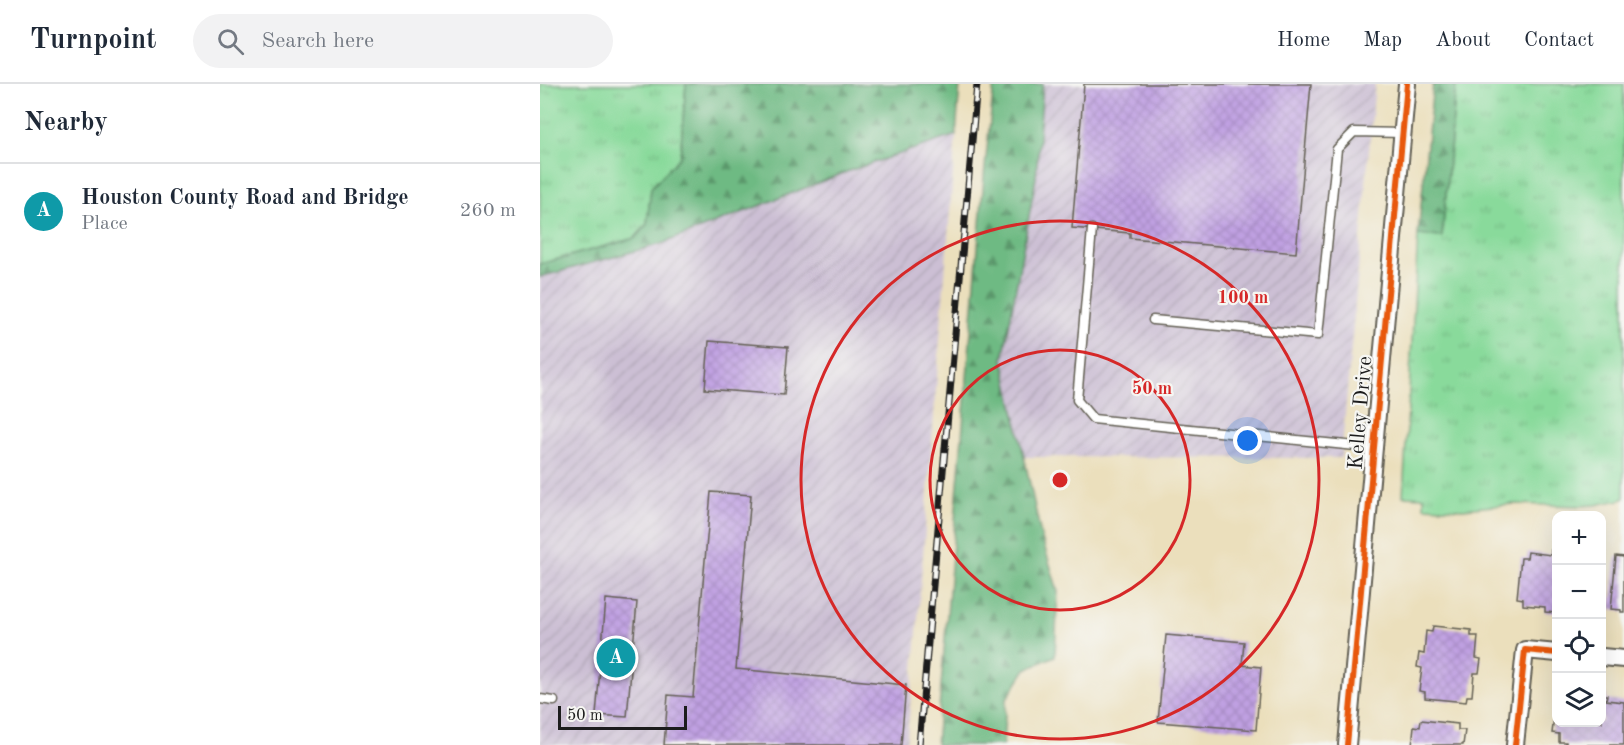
<!DOCTYPE html>
<html lang="en">
<head>
<meta charset="utf-8">
<style>
  :root { --surface:#fff; --page:#f2f2f3; --text:#1f2937; --muted:#747a83; --line:#e0e1e3; --accent:#c8321e }
  body { margin:0; font-family:"Old Standard TT",serif; background:var(--page); color:var(--text) }
  .controls { position:absolute; right:18px; bottom:18px; display:grid; overflow:hidden; border-radius:12px; box-shadow:0 6px 24px #0002 }
  .controls button { width:54px; height:54px; display:grid; place-items:center; padding:0; border:0; border-bottom:2px solid var(--line); background:var(--surface); color:var(--text); font:30px sans-serif }
  .scale { position:absolute; left:18px; bottom:15px; width:129px; box-sizing:border-box; padding-left:6px; border:3px solid #1c1c1c; border-top:0; font-size:16px; line-height:21px; white-space:nowrap; color:#1c1c1c; -webkit-text-stroke:4px #f6f6f2; paint-order:stroke }
  .you { position:absolute; left:708px; top:357px; width:21px; height:21px; margin:-15px; border:4px solid #fff; border-radius:50%; background:#1a73e8; box-shadow:0 0 0 9px #1a73e833 }
  .badge { display:grid; place-items:center; width:39px; height:39px; border-radius:50%; background:var(--accent); color:#fff; font-size:20px; font-weight:700 }
  .pin { position:absolute; translate:-50% -50%; border:3px solid #fff; box-shadow:0 2px 6px #0006 }
  .list { margin:0; padding:0; list-style:none }
  h2 { display:flex; justify-content:space-between; align-items:center; height:78px; margin:0; padding:0 24px; font-size:26px }
  h2 small { font-size:20px; font-weight:400; color:var(--muted) }
  .list li { display:grid; grid-template-columns:39px 1fr auto; gap:18px; align-items:center; box-sizing:border-box; height:96px; padding:0 24px; border-top:2px solid var(--line) }
  .list b { display:block; font-size:22px; white-space:nowrap }
  .list p { margin:0; font-size:20px; white-space:nowrap; color:var(--muted) }
  .list em { font-size:20px; font-style:normal; color:var(--muted) }
  .icon { flex:none; width:33px; height:33px; fill:none; stroke:currentColor; stroke-width:2; stroke-linecap:round; stroke-linejoin:round }
  .map { position:relative; flex:none; width:1084px; height:661px; overflow:hidden }
  header { display:flex; align-items:center; gap:36px; box-sizing:border-box; height:84px; padding:0 30px; background:var(--surface); border-bottom:2px solid var(--line) }
  header strong { font-size:28px }
  nav { display:flex; gap:33px; margin-inline-start:auto; font-size:21px }
  .search { width:420px; height:54px; background:var(--page); display:flex; align-items:center; gap:15px; box-sizing:border-box; padding:0 21px; border-radius:33px; color:var(--muted); font-size:22px }
  main { display:flex }
  aside { flex:1; background:var(--surface) }
  .map>svg:first-child { display:block }
</style>
</head>
<body>
<header>
<strong>Turnpoint</strong>
<div class="search"><svg class="icon" aria-label="search" viewBox="0 0 24 24"><circle cx="10" cy="10" r="6"/><path d="M15 15l6 6"/></svg>Search here</div>
<nav><a>Home</a><a>Map</a><a>About</a><a>Contact</a></nav>
</header>
<main>
<aside>
<h2>Nearby<small></small></h2>
<ul class="list">
<li><span class="badge" style="background:#0f9aa8">A</span><div><b>Houston County Road and Bridge</b><p>Place</p></div><em>260 m</em></li>
</ul>
</aside>
<div class="map">
<svg width="1084" height="661" viewBox="0 0 1084 661">
  <defs>
    <pattern id="industrial-furrows" width="10" height="10" patternUnits="userSpaceOnUse" patternTransform="scale(1.5)"><rect width="10" height="10" fill="#ccbfd4"/><path d="M-1 1l2-2M0 10L10 0M9 11l2-2" fill="none" stroke="#afa4b5"/></pattern>
    <pattern id="grass-tufts" width="24" height="20" patternUnits="userSpaceOnUse" patternTransform="scale(1.5)"><rect width="24" height="20" fill="#89da9b"/><path d="M3 7l-1-3M5 7V3M7 7l1-3M15 17l-1-3M17 17v-4M19 17l1-3" fill="none" stroke="#76ba85"/></pattern>
    <pattern id="forest-firs" width="22" height="20" patternUnits="userSpaceOnUse" patternTransform="scale(1.5)"><rect width="22" height="20" fill="#6eba83"/><path d="M5 1l3.5 6h-7zM16 11l3.5 6h-7z" fill="#5a966a"/></pattern>
    <pattern id="building-cross-hatch" width="8" height="8" patternUnits="userSpaceOnUse" patternTransform="scale(1.5)"><rect width="8" height="8" fill="#c0a0e2"/><path d="M0 0l8 8M0 8l8-8" fill="none" stroke="#a489c1"/></pattern>
  </defs>
  <rect width="100%" height="100%" fill="#f6f6f2"/>
  <filter id="ink" filterUnits="userSpaceOnUse"><feTurbulence type="fractalNoise" baseFrequency=".0167" numOctaves="2"/><feDisplacementMap in="SourceGraphic" scale="12" xChannelSelector="R" yChannelSelector="G"/><feConvolveMatrix kernelMatrix="1 2 1 2 8 2 1 2 1" color-interpolation-filters="sRGB"/></filter>
  <filter id="wash" filterUnits="userSpaceOnUse"><feTurbulence type="fractalNoise" baseFrequency=".008" numOctaves="4" result="noise"/><feDisplacementMap in="SourceGraphic" scale="24" xChannelSelector="R" yChannelSelector="G"/><feGaussianBlur stdDeviation="1.35" result="paint"/><feColorMatrix in="noise" values="0 0 0 0 0 0 0 0 0 0 0 0 0 0 0 0 0 1.4 0 .05"/><feComposite in="paint" operator="in"/></filter>
  <g filter="url(#wash)">
    <rect width="100%" height="100%" fill="#ebdfbc"/>
    <g fill="url(#industrial-furrows)">
      <path d="M 503,0 L 835,0 L 801,374 L 484,373 L 463,275 L 496,94 Z"/>
      <path d="M 416,51 L 374,586 L 366,661 L 0,661 L 0,193 L 121,160 L 309,87 Z"/>
    </g>
    <g fill="url(#grass-tufts)" stroke="#527b5c" stroke-width="1.5">
      <path d="M 0,0 L 146,0 L 140,73 L 111,104 L 107,140 L 95,154 L 0,180 Z"/>
      <path d="M 916,0 L 1084,0 L 1084,415 L 1056,421 L 1040,422 L 974,420 L 923,425 L 884,423 L 884,413 L 863,412 L 878,151 L 902,153 Z"/>
    </g>
    <g fill="url(#forest-firs)" stroke="#456b50" stroke-width="1.5">
      <path d="M 146,0 L 420,0 L 416,51 L 309,87 L 121,160 L 0,193 L 0,180 L 95,154 L 107,140 L 111,104 L 140,73 Z"/>
      <path d="M 454,0 L 503,0 L 496,94 L 463,275 L 501,451 L 518,507 L 515,572 L 486,585 L 466,616 L 463,661 L 396,661 L 444,92 Z"/>
      <path d="M 893,0 L 916,0 L 902,153 L 878,151 Z"/>
    </g>
    <g id="blocks">
      <g fill="url(#building-cross-hatch)">
        <path d="M 544,0 L 771,0 L 756,169 L 590,154 L 590,149 L 532,144 Z"/>
        <path d="M 169,257 L 248,263 L 244,311 L 165,305 Z"/>
        <path d="M 171,408 L 211,411 L 196,585 L 366,601 L 361,661 L 124,661 L 128,611 L 153,613 Z"/>
        <path d="M 1011,466 L 1017,466 L 1017,529 L 1005,528 L 1005,523 L 983,521 L 983,515 L 977,514 L 981,474 L 987,474 L 988,468 L 1011,471 Z"/>
        <path d="M 1076,472 L 1084,473 L 1084,528 L 1081,528 L 1081,526 L 1071,525 Z"/>
        <path d="M 66,515 L 97,518 L 87,633 L 56,631 Z"/>
        <path d="M 893,542 L 931,546 L 931,552 L 938,552 L 936,574 L 941,575 L 939,589 L 934,589 L 932,612 L 927,612 L 926,618 L 885,614 L 885,608 L 879,607 L 882,584 L 877,583 L 879,569 L 884,570 L 886,547 L 892,548 Z"/>
        <path d="M 626,551 L 704,558 L 702,581 L 721,583 L 716,646 L 618,638 Z"/>
        <path d="M 1062,611 L 1067,611 L 1066,616 L 1084,618 L 1084,661 L 1026,661 L 1026,658 L 1019,658 L 1019,650 L 1012,649 L 1015,625 L 1017,625 L 1017,638 L 1062,638 Z"/>
        <path d="M 881,636 L 918,640 L 918,646 L 925,646 L 923,661 L 872,661 L 874,642 L 880,643 Z"/>
      </g>
    </g>
  </g>
  <g filter="url(#ink)">
    <use href="#blocks" fill-opacity="0" stroke="#646054" stroke-width="1.5"/>
    <g fill="none" stroke-linecap="round" stroke-linejoin="round">
      <defs>
        <g id="lane">
          <path d="M 552,145 L 537,316 L 553,335 L 835,364"/>
          <path d="M 613,236 L 778,251 L 797,65 L 814,48 L 863,49"/>
          <path d="M 0,615 L 14,617"/>
        </g>
        <g id="street">
          <path d="M 1062,573 L 1084,575"/>
          <path d="M 807,661 L 867,0"/>
          <path d="M 975,661 L 985,566 L 1017,569"/>
        </g>
      </defs>
      <use href="#lane" stroke="#646054" stroke-width="11"/>
      <use href="#street" stroke="#646054" stroke-width="20"/>
      <use href="#lane" stroke="#fff" stroke-width="8"/>
      <use href="#street" stroke="#fff" stroke-width="16"/>
      <defs>
        <path id="rail" d="M 379,661 L 437,0"/>
      </defs>
      <use href="#rail" stroke="#1c1c1c" stroke-width="7"/>
      <use href="#rail" stroke="#f6f6f2" stroke-width="4.5" stroke-dasharray="14" stroke-linecap="butt"/>
      <defs>
        <g id="cycleway">
          <path d="M 807,661 L 867,0"/>
          <path d="M 975,661 L 985,566 L 1017,569"/>
        </g>
      </defs>
      <use href="#cycleway" stroke="#f6f6f2" stroke-width="10"/>
      <use href="#cycleway" stroke="#e8590c" stroke-width="6"/>
    </g>
  </g>
  <g fill="none" stroke="#d62828" stroke-width="3">
    <circle cx="520" cy="396" r="130"/>
    <circle cx="520" cy="396" r="259"/>
  </g>
  <g text-anchor="middle" dominant-baseline="central" stroke-width="4.5" stroke-linejoin="round" paint-order="stroke">
    <g font-size="21" fill="#1c1c1c" stroke="#f6f6f2">
      <text transform="translate(821 329) rotate(-85)">Kelley Drive</text>
    </g>
  </g>
  <circle cx="520" cy="396" r="9" fill="#d62828" stroke="#f6f6f2" stroke-width="3"/>
  <g font-size="18" text-anchor="middle" font-weight="bold" fill="#d62828" stroke="#f6f6f2" stroke-width="4.5" stroke-linejoin="round" paint-order="stroke">
    <text x="703" y="219">100 m</text>
    <text x="612" y="310">50 m</text>
  </g>
</svg>
<div class="controls">
<button>+</button>
<button>−</button>
<button><svg class="icon" aria-label="locate" viewBox="0 0 24 24"><circle cx="12" cy="12" r="6"/><path d="M12 2v4M12 18v4M2 12h4M18 12h4"/></svg></button>
<button><svg class="icon" aria-label="layers" viewBox="0 0 24 24"><path d="M12 4l9 5-9 5-9-5zM3 14l9 5 9-5"/></svg></button>
</div>
<div class="scale">50 m</div>
<div class="you"></div>
<div class="pin badge" style="left:76px;top:574px;background:#0f9aa8">A</div>
</div>
</main>
</body>
</html>
